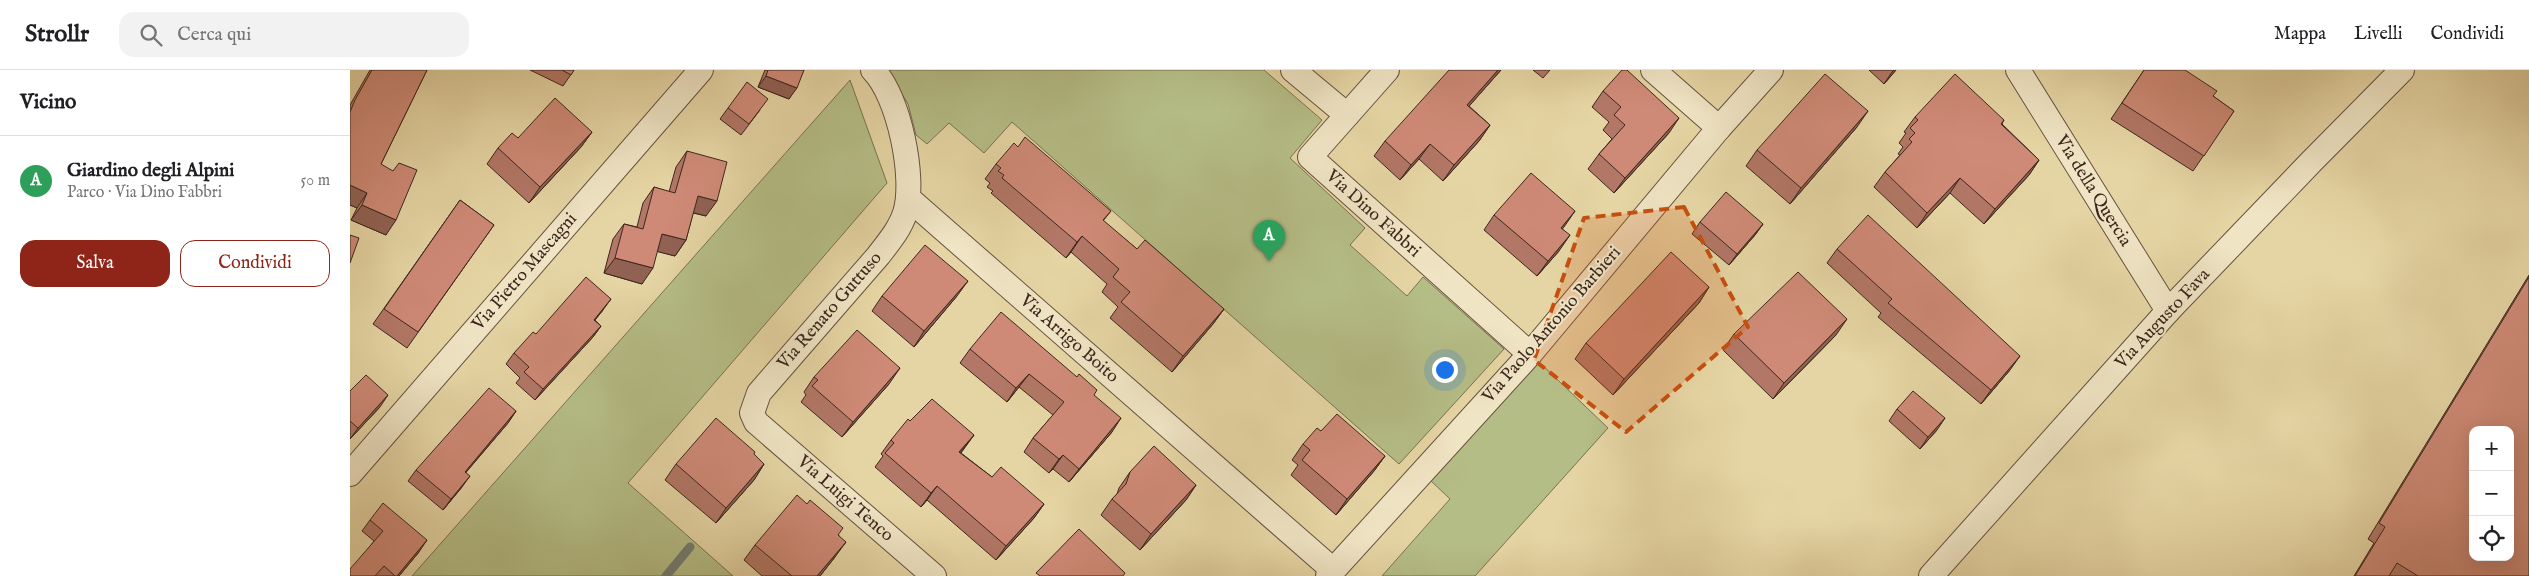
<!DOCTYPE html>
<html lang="it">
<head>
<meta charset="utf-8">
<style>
  :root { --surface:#fff; --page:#f2f2f2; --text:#202124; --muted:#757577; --line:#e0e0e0; --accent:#8f2418 }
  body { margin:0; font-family:"IM FELL English",serif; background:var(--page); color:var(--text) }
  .controls { position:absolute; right:15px; bottom:15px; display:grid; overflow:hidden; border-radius:10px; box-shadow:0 5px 20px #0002 }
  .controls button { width:45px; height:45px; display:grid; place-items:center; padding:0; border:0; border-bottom:1px solid var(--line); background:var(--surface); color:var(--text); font:25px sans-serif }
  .you { position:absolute; left:1094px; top:299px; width:18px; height:18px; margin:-12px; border:4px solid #fff; border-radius:50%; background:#1a73e8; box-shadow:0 0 0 8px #1a73e833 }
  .badge { display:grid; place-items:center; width:32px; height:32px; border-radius:50%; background:var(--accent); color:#fff; font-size:16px; font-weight:700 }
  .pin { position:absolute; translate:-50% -41px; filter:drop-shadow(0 1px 2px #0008) }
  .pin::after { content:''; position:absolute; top:26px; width:18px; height:15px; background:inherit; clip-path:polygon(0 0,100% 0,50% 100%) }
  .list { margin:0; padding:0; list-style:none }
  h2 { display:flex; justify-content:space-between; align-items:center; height:65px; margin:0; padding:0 20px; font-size:21px }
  h2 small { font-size:16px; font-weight:400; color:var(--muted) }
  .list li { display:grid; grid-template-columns:32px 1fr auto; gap:15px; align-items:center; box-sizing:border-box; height:90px; padding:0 20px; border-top:1px solid var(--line) }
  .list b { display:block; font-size:19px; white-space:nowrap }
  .list p { margin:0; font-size:16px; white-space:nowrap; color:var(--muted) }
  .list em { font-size:16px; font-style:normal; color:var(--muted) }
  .actions { display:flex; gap:10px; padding:15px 20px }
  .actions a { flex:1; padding:11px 0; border:1px solid var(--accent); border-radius:15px; text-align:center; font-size:18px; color:var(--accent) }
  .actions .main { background:var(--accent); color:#fff }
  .icon { flex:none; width:28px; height:28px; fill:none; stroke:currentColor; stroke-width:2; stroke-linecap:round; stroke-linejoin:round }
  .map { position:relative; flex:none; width:2179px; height:506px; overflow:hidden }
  header { display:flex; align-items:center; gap:30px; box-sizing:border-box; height:70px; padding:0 25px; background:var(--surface); border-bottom:1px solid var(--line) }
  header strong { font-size:24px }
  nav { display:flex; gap:28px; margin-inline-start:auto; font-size:18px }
  .search { width:350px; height:45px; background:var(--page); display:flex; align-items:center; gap:12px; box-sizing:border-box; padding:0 18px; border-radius:15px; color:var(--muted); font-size:19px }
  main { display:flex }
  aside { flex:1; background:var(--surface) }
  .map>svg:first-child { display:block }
</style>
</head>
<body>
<header>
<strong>Strollr</strong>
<div class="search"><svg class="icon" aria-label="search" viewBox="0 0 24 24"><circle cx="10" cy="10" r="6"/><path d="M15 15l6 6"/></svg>Cerca qui</div>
<nav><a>Mappa</a><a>Livelli</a><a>Condividi</a></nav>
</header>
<main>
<aside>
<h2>Vicino<small></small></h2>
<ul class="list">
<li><span class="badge" style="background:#2e9e5b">A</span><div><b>Giardino degli Alpini</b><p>Parco · Via Dino Fabbri</p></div><em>50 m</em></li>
</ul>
<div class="actions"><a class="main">Salva</a><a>Condividi</a></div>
</aside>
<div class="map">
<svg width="2179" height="506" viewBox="0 0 2179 506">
  <rect width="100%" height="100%" fill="#e6d5a4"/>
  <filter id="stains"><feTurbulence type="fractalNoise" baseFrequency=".004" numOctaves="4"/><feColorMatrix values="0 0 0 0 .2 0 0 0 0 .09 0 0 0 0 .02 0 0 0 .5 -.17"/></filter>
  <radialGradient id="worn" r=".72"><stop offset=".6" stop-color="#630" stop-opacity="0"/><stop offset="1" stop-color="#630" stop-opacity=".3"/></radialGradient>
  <g fill="#b5bd86" stroke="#787252">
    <path d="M 538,0 L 914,0 L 972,50 L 940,88 L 1015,158 L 1000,175 L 1057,226 L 1073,207 L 1154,279 L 1049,394 L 662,52 L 634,83 L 599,53 L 577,74 L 566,65 L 558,34 Z"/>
    <path d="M 500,10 L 537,113 L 278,413 L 383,506 L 62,506 Z"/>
    <path d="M 1187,290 L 1258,358 L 1125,506 L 1032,506 L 1100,429 L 1079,409 Z"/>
  </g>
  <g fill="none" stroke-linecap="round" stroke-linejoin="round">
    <path stroke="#737d74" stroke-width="9" d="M 316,506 L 340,477"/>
    <defs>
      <g id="minor">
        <path d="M 523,0 C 549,26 566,109 555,143 C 550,159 538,173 528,186 L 409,323 L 402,343 L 406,352 L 584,506"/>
        <path d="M 943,0 L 997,45"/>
        <path d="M 1037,0 L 960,87 L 1180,284"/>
        <path d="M 1303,0 L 1369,58"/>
        <path d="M 1668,0 L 1818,241"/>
        <path d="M 558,128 L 983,500"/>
        <path d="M 0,404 L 351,0"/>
        <path d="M 978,506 L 1180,284 L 1369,58 L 1421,0"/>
        <path d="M 1581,506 L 1818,241 L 1962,91 L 2052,0"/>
      </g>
    </defs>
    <use href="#minor" stroke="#66523f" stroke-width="26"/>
    <use href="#minor" stroke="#efe4c4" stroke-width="24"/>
  </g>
  <g fill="#b27766" stroke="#3c271d">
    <path d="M 20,0 L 77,0 L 31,94 L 36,165 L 1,150 L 7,138 L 0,135 L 0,35 Z"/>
    <path d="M 180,0 L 224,0 L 213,16 Z"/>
    <path d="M 415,0 L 454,0 L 439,29 L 408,17 Z"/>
    <path d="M 1151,0 L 1119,36 L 1140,55 L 1129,71 L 1093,111 L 1069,89 L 1050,110 L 1024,86 L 1035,71 Z"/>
    <path d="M 1183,0 L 1200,0 L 1193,8 Z"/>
    <path d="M 1519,0 L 1546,0 L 1534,14 Z"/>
    <path d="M 1794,0 L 1863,26 L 1884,41 L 1843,101 L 1761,49 Z"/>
    <path d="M 1253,21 L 1319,63 L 1264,123 L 1238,99 L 1249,84 L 1262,69 L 1253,60 L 1259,52 L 1242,37 Z"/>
    <path d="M 378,38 L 410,40 L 391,65 L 370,49 Z"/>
    <path d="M 1565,47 L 1654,50 L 1652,54 L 1689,90 L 1679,105 L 1634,154 L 1600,123 L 1567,158 L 1524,117 L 1535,102 L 1550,85 L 1548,84 L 1553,77 L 1549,73 L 1556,63 L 1554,62 Z"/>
    <path d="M 1507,57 L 1440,134 L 1396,96 L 1407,80 Z"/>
    <path d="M 242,62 L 231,77 L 179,133 L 137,94 L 148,78 L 168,68 Z"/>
    <path d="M 668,77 L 761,141 L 753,151 L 787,179 L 874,239 L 863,254 L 822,302 L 760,248 L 768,237 L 752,222 L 757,214 L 721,182 L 716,188 L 641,123 L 643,121 L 637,117 L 640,113 L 635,109 L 646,94 Z"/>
    <path d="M 337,81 L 356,146 L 343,143 L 336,170 L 325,186 L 307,181 L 292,214 L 254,203 L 263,169 L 274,154 L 287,157 L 293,133 L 304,117 L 319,122 L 326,97 Z"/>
    <path d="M 110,130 L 144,155 L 57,278 L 23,254 Z"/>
    <path d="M 1144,145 L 1213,159 L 1209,181 L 1187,206 L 1134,160 Z"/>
    <path d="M 1350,152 L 1413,154 L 1405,165 L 1379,195 L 1342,164 Z"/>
    <path d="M 1487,179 L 1660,300 L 1631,334 L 1528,247 L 1531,243 L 1477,193 Z"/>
    <path d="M 2179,205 L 2179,506 L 2004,506 L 2024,473 L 2018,469 Z"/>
    <path d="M 1359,217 L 1349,233 L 1263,325 L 1225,289 L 1236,273 Z"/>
    <path d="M 532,226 L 607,226 L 564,277 L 522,241 Z"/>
    <path d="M 253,240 L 245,250 L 251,256 L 243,267 L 185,330 L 166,313 L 170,308 L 156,294 L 164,283 L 186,264 Z"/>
    <path d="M 1384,264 L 1486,265 L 1423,329 L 1373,280 Z"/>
    <path d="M 620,279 L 744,325 L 762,362 L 719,412 L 703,399 L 699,403 L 674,382 L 683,368 L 703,345 L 669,317 L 657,332 L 610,293 Z"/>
    <path d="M 464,307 L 539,314 L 492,367 L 451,332 L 456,325 L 454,322 Z"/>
    <path d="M 0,321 L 30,337 L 0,369 Z"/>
    <path d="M 1547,339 L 1587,360 L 1570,379 L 1539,351 Z"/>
    <path d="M 166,341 L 158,353 L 116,402 L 112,417 L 93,440 L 58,411 L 66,400 Z"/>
    <path d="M 560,351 L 624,365 L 611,383 L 642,407 L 694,434 L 684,448 L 646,490 L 577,430 L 571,437 L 525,397 L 533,386 L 531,384 L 541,370 Z"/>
    <path d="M 971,361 L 1035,386 L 1024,401 L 986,445 L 941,405 L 948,395 L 942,390 L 953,374 Z"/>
    <path d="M 326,394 L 414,394 L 404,410 L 366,453 L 315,410 Z"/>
    <path d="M 780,402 L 846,415 L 836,430 L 790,480 L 751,445 L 762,429 L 767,424 L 769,418 Z"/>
    <path d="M 20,450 L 69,482 L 49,506 L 0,506 L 24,471 L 12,461 Z"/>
    <path d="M 489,465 L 485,487 L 470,506 L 412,506 L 394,490 L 405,475 Z"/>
  </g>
  <g fill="#916153" stroke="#3c271d">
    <path d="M 1148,0 L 1151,0 L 1106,51 L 1117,35 Z"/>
    <path d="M 1544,0 L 1546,0 L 1534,14 L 1542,2 Z"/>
    <path d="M 416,6 L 447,18 L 439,29 L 408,17 Z"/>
    <path d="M 1518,41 L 1507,57 L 1440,134 L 1451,118 Z"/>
    <path d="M 1329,48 L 1319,63 L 1264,123 L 1275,108 Z"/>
    <path d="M 1140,55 L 1129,71 L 1093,111 L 1104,95 Z"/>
    <path d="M 242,62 L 231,77 L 179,133 L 190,117 Z"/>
    <path d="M 1080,74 L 1069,89 L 1050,110 L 1061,95 Z"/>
    <path d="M 1689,90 L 1679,105 L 1634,154 L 1645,139 Z"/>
    <path d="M 1610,108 L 1600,123 L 1567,158 L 1577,143 Z"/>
    <path d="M 0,115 L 17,123 L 7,138 L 0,135 Z"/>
    <path d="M 348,126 L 367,131 L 356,146 L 337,141 Z"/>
    <path d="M 12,135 L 46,150 L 36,165 L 1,150 Z"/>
    <path d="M 1225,141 L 1214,157 L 1200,173 L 1211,158 Z"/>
    <path d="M 1413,154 L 1405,165 L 1379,195 L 1387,184 Z"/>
    <path d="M 312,164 L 336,170 L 325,186 L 301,180 Z"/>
    <path d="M 1220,165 L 1209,181 L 1187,206 L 1198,191 Z"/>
    <path d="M 732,166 L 721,182 L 716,188 L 727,172 Z"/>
    <path d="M 265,188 L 303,198 L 292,214 L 254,203 Z"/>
    <path d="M 618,211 L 607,226 L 564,277 L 574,261 Z"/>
    <path d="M 1359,217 L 1349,233 L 1263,325 L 1274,309 Z"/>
    <path d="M 261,229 L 253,240 L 236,261 L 244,250 Z"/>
    <path d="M 874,239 L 863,254 L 822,302 L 833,286 Z"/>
    <path d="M 1497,249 L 1486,265 L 1423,329 L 1434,313 Z"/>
    <path d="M 251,256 L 243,267 L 185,330 L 193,319 Z"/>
    <path d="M 1670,286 L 1660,300 L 1631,334 L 1641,320 Z"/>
    <path d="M 550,298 L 539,314 L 492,367 L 503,352 Z"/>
    <path d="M 679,304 L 669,317 L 657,332 L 666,318 Z"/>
    <path d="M 38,325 L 30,337 L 0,369 L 8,358 Z"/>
    <path d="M 166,341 L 158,353 L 107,413 L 115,402 Z"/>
    <path d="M 771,348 L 762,362 L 719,412 L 729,399 Z"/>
    <path d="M 1595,348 L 1587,360 L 1570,379 L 1578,367 Z"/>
    <path d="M 624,365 L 614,378 L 600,395 L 609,382 Z"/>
    <path d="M 713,385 L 703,399 L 699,403 L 709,389 Z"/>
    <path d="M 1035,386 L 1024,401 L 986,445 L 997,429 Z"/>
    <path d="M 414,394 L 404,410 L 366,453 L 376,438 Z"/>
    <path d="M 120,406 L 112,417 L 93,440 L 101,429 Z"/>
    <path d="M 846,415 L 836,430 L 790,480 L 801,464 Z"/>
    <path d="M 587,416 L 577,430 L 571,437 L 581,423 Z"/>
    <path d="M 694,434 L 684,448 L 646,490 L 656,476 Z"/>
    <path d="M 77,470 L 69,482 L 49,506 L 47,506 Z"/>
    <path d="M 496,472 L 485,487 L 470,506 L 467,506 Z"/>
  </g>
  <g fill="#cf8a77" stroke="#3c271d" fill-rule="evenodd">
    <path d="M 22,0 L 77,0 L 31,94 L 43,101 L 49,93 L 67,100 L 46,150 L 12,135 L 17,123 L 0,115 L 0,42 L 5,30 Z"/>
    <path d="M 212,0 L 224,0 L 221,5 Z"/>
    <path d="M 418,0 L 454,0 L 447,18 L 416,6 Z"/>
    <path d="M 1099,0 L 1148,0 L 1117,35 L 1140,55 L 1104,95 L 1080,74 L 1061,95 L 1035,71 Z"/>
    <path d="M 1272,0 L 1277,0 L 1329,48 L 1275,108 L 1249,84 L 1275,55 L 1264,45 L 1271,37 L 1253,21 Z"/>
    <path d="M 1794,0 L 1835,0 L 1867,21 L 1863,26 L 1884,41 L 1854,86 L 1772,33 Z"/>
    <path d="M 1475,4 L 1518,41 L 1451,118 L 1407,80 Z"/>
    <path d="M 1605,4 L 1654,50 L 1651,54 L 1689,90 L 1645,139 L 1610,108 L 1577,143 L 1535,102 L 1562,72 L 1559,69 L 1565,63 L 1560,58 L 1568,50 L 1565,47 Z"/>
    <path d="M 397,12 L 418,29 L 399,54 L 378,38 Z"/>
    <path d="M 205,28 L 242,62 L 190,117 L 148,78 L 162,63 L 168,68 Z"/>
    <path d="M 675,67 L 761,141 L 753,150 L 787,179 L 795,170 L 874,239 L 833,286 L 771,232 L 780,222 L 763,207 L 769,199 L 732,166 L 727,172 L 652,108 L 654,105 L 648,101 L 651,98 L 646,94 L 664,73 L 668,77 Z"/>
    <path d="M 337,81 L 377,92 L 367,131 L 348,126 L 336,170 L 312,164 L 303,198 L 265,188 L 274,154 L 293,159 L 304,117 L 325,123 Z"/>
    <path d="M 1181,103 L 1225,141 L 1211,158 L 1220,165 L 1198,191 L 1144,145 Z"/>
    <path d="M 1376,122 L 1413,154 L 1387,184 L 1350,152 Z"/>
    <path d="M 110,130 L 144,155 L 68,262 L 34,239 Z"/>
    <path d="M 1518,145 L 1670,286 L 1641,320 L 1538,233 L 1542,229 L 1487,179 Z"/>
    <path d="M 0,165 L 9,168 L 0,193 Z"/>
    <path d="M 575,175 L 618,211 L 574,261 L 532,226 Z"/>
    <path d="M 1321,182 L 1359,217 L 1274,309 L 1236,273 Z"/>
    <path d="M 1448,202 L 1497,249 L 1434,313 L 1384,264 Z"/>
    <path d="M 236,207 L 261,229 L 244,250 L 251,256 L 193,319 L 174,302 L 179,297 L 164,283 L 183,262 L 186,264 Z"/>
    <path d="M 2179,207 L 2179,506 L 2068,506 L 2047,493 L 2039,506 L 2005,506 L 2035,457 L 2029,453 ZM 2123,360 L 2160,360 L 2160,487 L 2123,487 Z"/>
    <path d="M 651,242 L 727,307 L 729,304 L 747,320 L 744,325 L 771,348 L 729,399 L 713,385 L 709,389 L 683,368 L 714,332 L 679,304 L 666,318 L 620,279 Z"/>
    <path d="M 507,260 L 550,298 L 503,352 L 462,316 L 468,310 L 464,307 Z"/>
    <path d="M 16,305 L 38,325 L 8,358 L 0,351 L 0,321 Z"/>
    <path d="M 139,318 L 166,341 L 115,402 L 120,406 L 101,429 L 66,400 Z"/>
    <path d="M 1563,321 L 1595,348 L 1578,367 L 1547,339 Z"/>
    <path d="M 582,329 L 624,365 L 609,382 L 642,407 L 651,397 L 694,434 L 656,476 L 587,416 L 581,423 L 535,383 L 544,373 L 541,370 L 558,349 L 560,351 Z"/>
    <path d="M 987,344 L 1035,386 L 997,429 L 952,390 L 960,380 L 953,374 L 967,358 L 971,361 Z"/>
    <path d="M 366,348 L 405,382 L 404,384 L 414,394 L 376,438 L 326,394 Z"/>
    <path d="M 804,376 L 846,415 L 801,464 L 762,429 L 776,414 L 780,402 Z"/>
    <path d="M 447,425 L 457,434 L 460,430 L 493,458 L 488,465 L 496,472 L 467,506 L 442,506 L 405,475 Z"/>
    <path d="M 33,433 L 77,470 L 47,506 L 45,506 L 34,496 L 25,506 L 0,506 L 0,499 L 33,461 L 20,450 Z"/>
    <path d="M 729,459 L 775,503 L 773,506 L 690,506 L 686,503 Z"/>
  </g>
  <path fill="#c64f0f" fill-opacity="0.2" stroke="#c64f0f" stroke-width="4" stroke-dasharray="10 6" stroke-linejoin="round" d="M 1334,137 L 1398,257 L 1276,362 L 1184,290 L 1234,148 Z"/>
  <g text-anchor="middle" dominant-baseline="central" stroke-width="4" stroke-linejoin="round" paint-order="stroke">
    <g font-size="18" fill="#3c271d" stroke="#efe4c4">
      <text transform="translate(1743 121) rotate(58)">Via della Quercia</text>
      <text transform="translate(1023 144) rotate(42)">Via Dino Fabbri</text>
      <text transform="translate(175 202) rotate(-49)">Via Pietro Mascagni</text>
      <text transform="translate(480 241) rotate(-49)">Via Renato Guttuso</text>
      <text transform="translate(1813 249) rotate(-47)">Via Augusto Fava</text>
      <text transform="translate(1202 255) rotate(-49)">Via Paolo Antonio Barbieri</text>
      <text transform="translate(719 269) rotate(41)">Via Arrigo Boito</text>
      <text transform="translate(495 429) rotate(41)">Via Luigi Tenco</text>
    </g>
  </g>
  <rect width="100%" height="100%" filter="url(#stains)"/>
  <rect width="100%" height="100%" fill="url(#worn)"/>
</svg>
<div class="controls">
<button>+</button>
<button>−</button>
<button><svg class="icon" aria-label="locate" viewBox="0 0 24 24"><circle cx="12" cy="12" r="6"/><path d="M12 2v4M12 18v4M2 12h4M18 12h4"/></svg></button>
</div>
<div class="you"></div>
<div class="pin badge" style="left:919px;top:191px;background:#2e9e5b">A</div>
</div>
</main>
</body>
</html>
